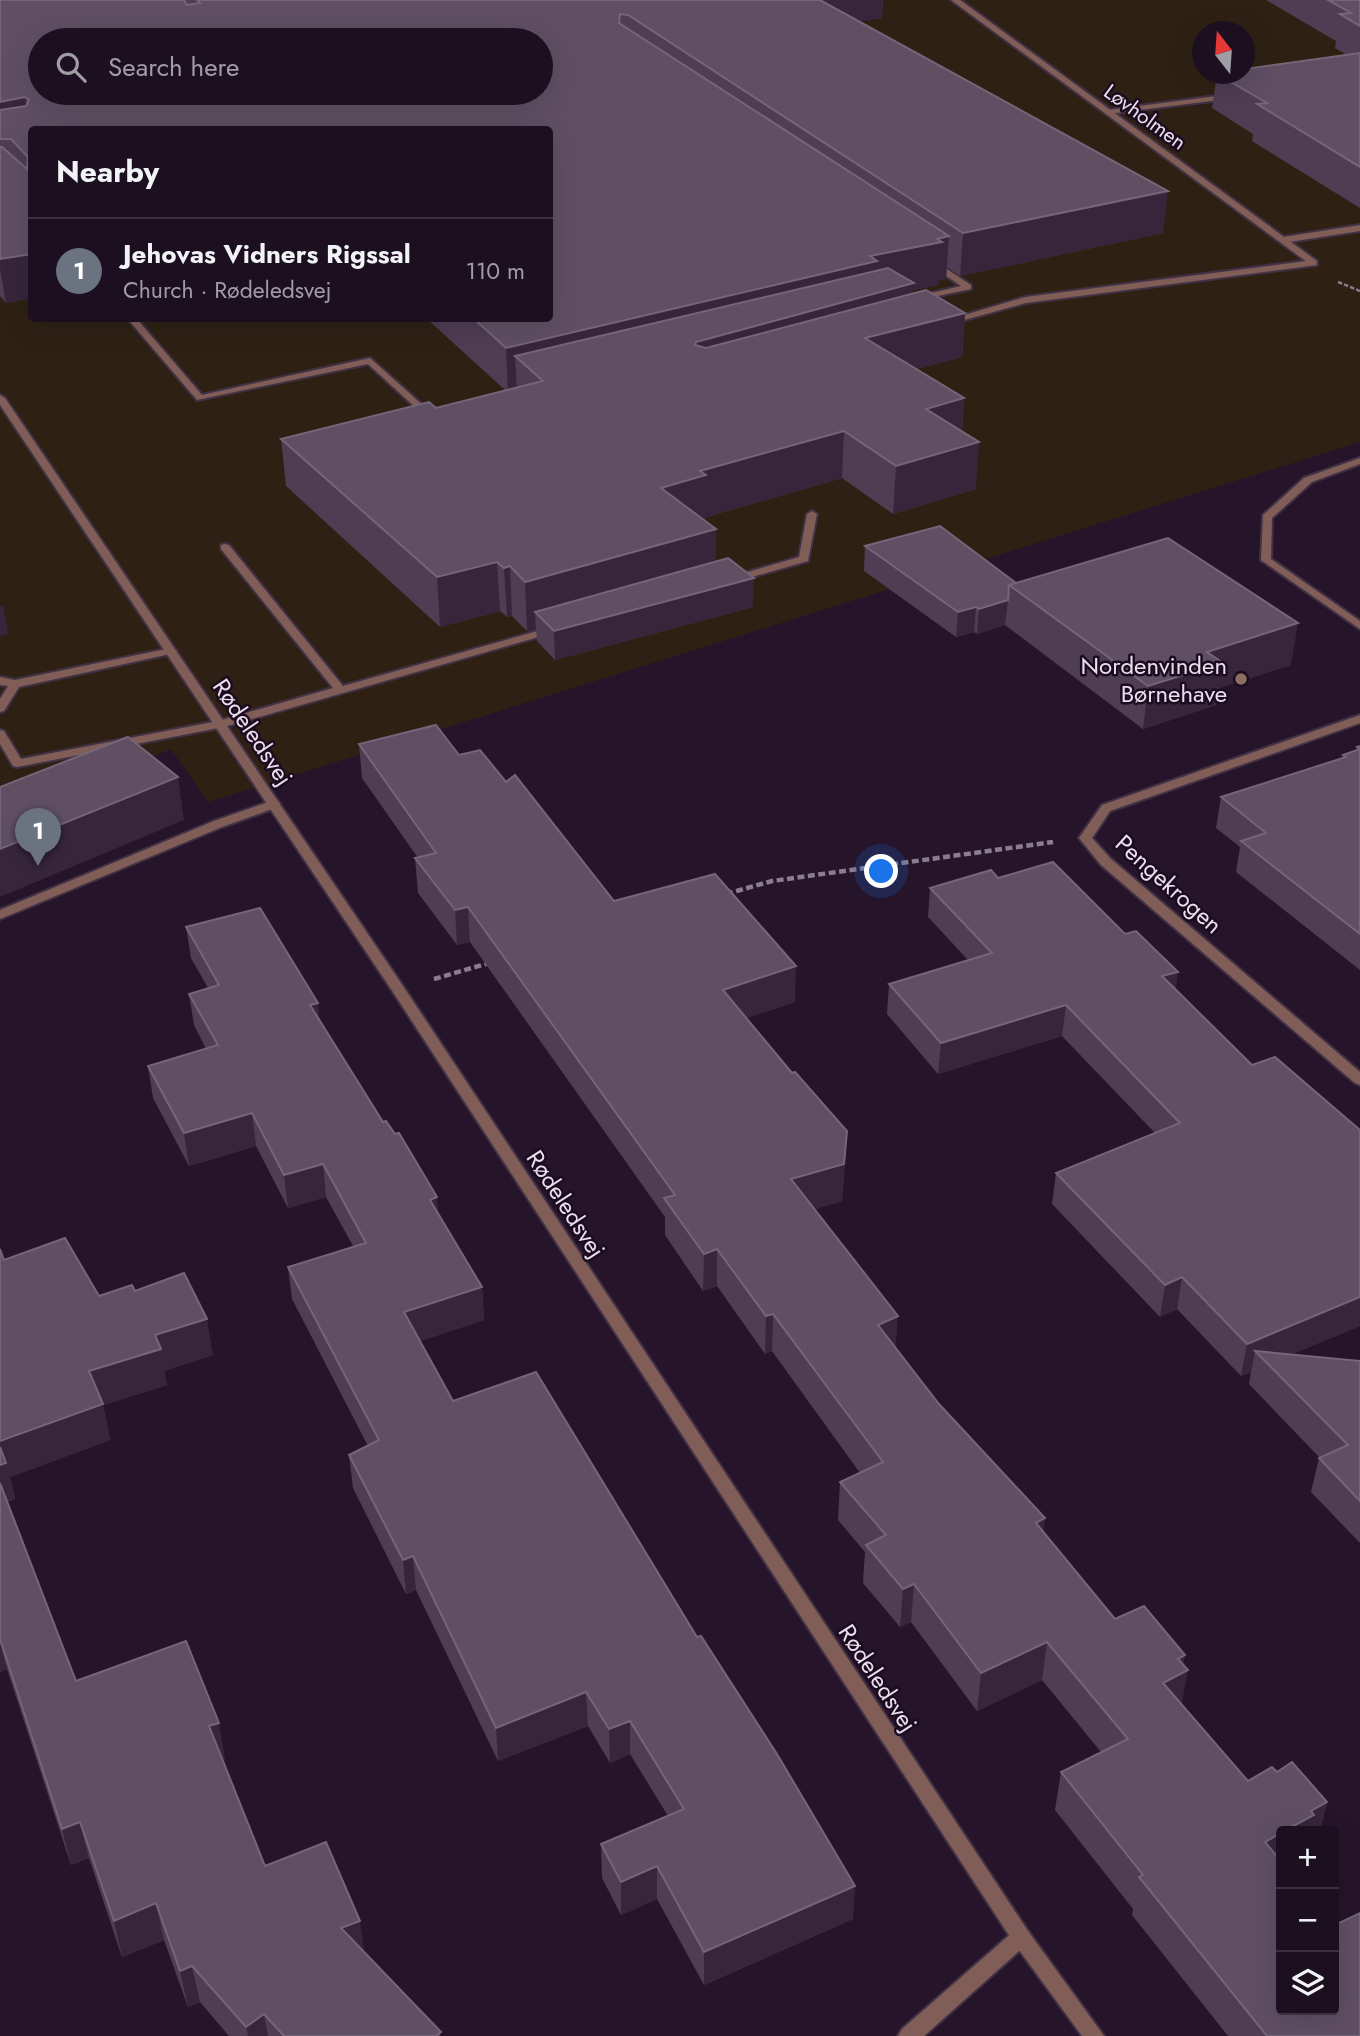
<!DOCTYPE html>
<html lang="en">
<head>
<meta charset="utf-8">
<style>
  :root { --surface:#1c1020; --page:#291e2d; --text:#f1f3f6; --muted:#a09da5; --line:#3a303e; --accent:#b1c500 }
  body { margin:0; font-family:Jost,sans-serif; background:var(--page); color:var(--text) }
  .controls { position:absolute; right:21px; bottom:21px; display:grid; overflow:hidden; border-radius:7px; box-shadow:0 7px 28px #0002 }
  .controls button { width:63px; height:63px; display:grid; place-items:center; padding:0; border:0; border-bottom:2px solid var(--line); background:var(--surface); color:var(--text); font:35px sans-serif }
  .compass { position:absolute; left:1192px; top:21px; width:63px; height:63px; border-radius:50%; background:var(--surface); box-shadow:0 7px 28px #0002; rotate:343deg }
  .you { position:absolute; left:882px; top:872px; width:24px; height:24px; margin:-18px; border:5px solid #fff; border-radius:50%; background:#1a73e8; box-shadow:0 0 0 10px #1a73e833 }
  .badge { display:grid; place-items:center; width:46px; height:46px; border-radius:50%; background:var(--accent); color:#fff; font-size:23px; font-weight:700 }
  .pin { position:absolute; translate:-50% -58px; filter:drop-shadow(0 2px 4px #0008) }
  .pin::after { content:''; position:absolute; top:37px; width:24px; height:21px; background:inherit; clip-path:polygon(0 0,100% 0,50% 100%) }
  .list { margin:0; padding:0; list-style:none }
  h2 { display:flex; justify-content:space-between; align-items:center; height:91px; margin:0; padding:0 28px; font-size:30px }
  h2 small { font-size:23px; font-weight:400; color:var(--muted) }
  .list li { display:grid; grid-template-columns:46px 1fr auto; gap:21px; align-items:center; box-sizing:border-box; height:105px; padding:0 28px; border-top:2px solid var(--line) }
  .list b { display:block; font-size:26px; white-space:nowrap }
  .list p { margin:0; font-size:23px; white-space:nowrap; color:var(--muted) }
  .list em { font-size:23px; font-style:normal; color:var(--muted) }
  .icon { flex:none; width:38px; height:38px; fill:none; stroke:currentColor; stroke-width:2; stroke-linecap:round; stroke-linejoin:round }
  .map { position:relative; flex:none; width:1360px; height:2036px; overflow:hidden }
  .search { position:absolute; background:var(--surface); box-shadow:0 7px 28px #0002; left:28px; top:28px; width:525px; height:77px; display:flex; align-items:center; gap:18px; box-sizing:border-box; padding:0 24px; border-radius:38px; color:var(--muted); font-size:26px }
  .panel { position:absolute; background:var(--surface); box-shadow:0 7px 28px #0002; left:28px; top:126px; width:525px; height:196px; border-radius:7px }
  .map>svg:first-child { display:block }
</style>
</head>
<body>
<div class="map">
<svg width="1360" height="2036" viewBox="0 0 1360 2036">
  <rect width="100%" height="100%" fill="#26152a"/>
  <path fill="#2e2114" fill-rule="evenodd" d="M 0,0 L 1360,0 L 1360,442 L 208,802 L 171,749 L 0,816 ZM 1202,32 L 1244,32 L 1244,74 L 1202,74 ZM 40,40 L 541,40 L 541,93 L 40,93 ZM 32,130 L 550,130 L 550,318 L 32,318 Z"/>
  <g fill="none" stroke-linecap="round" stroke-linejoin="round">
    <defs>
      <g id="service">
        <path d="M 1232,94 L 1235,94 L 1235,98 L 1108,114 L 1104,112 L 1108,110 Z"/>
        <path d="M 1360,225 L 1360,231 L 1283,243 L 1279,240 L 1283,237 Z"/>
        <path d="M 933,260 L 971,285 L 971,289 L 914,301 L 914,297 L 961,286 L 930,265 L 930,261 Z"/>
        <path d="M 1314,260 L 1317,261 L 1317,265 L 1026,303 L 946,325 L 941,322 L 1025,297 Z"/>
        <path d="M 127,318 L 136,318 L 202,395 L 370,358 L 436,417 L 428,419 L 368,364 L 197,400 Z"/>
        <path d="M 1360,458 L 1360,464 L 1312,482 L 1272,518 L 1271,559 L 1360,621 L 1360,629 L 1261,560 L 1263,515 L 1304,478 Z"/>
        <path d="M 812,511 L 817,514 L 808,561 L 738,581 L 730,581 L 730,577 L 799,557 L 807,514 Z"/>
        <path d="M 225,544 L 229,545 L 343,686 L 548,628 L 556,628 L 558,630 L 556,632 L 224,727 L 17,767 L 13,766 L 0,744 L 0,730 L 4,731 L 21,759 L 218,721 L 333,688 L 221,549 L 221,545 Z"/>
        <path d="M 171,648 L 177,651 L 175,653 L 19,687 L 4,711 L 0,712 L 0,699 L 8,686 L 0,685 L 0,677 L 15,680 Z"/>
        <path d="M 274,800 L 278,801 L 280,804 L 278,807 L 222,827 L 0,919 L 0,910 L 214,821 Z"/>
      </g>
      <g id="minor">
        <path d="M 951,0 L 960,0 L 1317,261 L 1317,265 L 1311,265 Z"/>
        <path d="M 1360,715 L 1360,723 L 1110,811 L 1092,838 L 1111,859 L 1360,1072 L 1360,1085 L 1355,1083 L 1101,865 L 1079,838 L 1102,805 Z"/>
        <path d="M 1021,1928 L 1028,1931 L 1031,1937 L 1028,1943 L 924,2036 L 898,2036 L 902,2029 L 1014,1931 Z"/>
      </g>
      <path id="tertiary" d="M 0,395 L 5,398 L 405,989 L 1028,1931 L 1104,2036 L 1082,2036 L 1014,1943 L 391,989 L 0,405 Z"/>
    </defs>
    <use href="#service" stroke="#423145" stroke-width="4"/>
    <use href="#minor" stroke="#423145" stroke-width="4"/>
    <use href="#tertiary" stroke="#423145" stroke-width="4"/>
    <path stroke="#8b7d8f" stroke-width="2.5" stroke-dasharray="4.5 2" stroke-linecap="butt" d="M 1338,282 L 1360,291"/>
    <g stroke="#8b7d8f" stroke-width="4.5" stroke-dasharray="7 3.5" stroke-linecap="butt">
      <path d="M 726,894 L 772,881 L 1053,842"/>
      <path d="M 434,979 L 489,963"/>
    </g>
    <use href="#service" fill="#805e57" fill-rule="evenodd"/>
    <use href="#minor" fill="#805e57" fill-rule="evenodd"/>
    <use href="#tertiary" fill="#805e57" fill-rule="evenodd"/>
  </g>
  <g fill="#4f3d53" fill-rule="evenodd">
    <path d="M 0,0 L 883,0 L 882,18 L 859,21 L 1163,233 L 960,276 L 947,267 L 946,279 L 939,280 L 939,285 L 913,290 L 913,293 L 965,313 L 962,357 L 916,369 L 964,398 L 962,431 L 976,489 L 893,514 L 842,478 L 706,517 L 705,521 L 716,529 L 716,562 L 753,607 L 555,660 L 537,641 L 536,629 L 527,631 L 512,616 L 507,617 L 500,611 L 440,627 L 286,486 L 281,439 L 436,408 L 505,390 L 426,318 L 550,318 L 550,130 L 32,130 L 32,298 L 6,303 L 0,296 ZM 40,40 L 541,40 L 40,93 Z"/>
    <path d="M 1266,0 L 1360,0 L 1360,208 L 1252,141 L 1253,134 L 1212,108 L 1217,74 L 1347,55 L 1335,48 L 1336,41 Z"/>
    <path d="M 865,546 L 1016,583 L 1291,665 L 1219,688 L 1216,705 L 1143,729 L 1005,625 L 977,634 L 974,632 L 956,637 L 864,571 Z"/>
    <path d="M 359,744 L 459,755 L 506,782 L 614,901 L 795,1002 L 746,1018 L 792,1073 L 847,1131 L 842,1201 L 815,1209 L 896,1348 L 939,1404 L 1115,1619 L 1185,1655 L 1183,1664 L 1182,1705 L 1248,1781 L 1277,1772 L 1327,1802 L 1320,1831 L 1281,1831 L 1281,2010 L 1360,2036 L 1228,2036 L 1132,1915 L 1133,1909 L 1055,1810 L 1061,1772 L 1101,1752 L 1042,1680 L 977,1711 L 911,1622 L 900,1627 L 863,1583 L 865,1552 L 838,1520 L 840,1482 L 860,1473 L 772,1351 L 765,1354 L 717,1286 L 703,1291 L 665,1235 L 665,1217 L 470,942 L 457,945 L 418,893 L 415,858 L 418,858 L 362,778 Z"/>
    <path d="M 1360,746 L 1360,970 L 1236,872 L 1240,847 L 1216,828 L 1221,797 L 1342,759 L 1343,755 L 1356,750 L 1357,747 Z"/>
    <path d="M 998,878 L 1176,990 L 1252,1065 L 1360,1130 L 1360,1326 L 1292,1354 L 1360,1361 L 1360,1543 L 1311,1492 L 1319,1458 L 1320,1458 L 1249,1384 L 1251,1372 L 1241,1376 L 1177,1309 L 1160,1317 L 1052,1204 L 1056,1173 L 1155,1133 L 1062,1036 L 938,1074 L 887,1014 L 889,984 L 968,960 L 928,917 L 930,888 Z"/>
    <path d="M 186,927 L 320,1021 L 482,1287 L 484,1320 L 420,1341 L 453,1401 L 853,1919 L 704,1985 L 657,1899 L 621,1915 L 602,1878 L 601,1844 L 668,1816 L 630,1754 L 610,1763 L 588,1726 L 498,1761 L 416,1590 L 406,1594 L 353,1488 L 349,1455 L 368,1446 L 292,1299 L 288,1267 L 353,1246 L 326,1197 L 288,1208 L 256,1146 L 189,1166 L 153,1098 L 148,1066 L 206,1049 L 194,1025 L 189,994 L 208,988 L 191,958 Z"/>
    <path d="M 0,1249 L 4,1260 L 99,1296 L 135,1291 L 213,1355 L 164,1371 L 167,1385 L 103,1405 L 110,1440 L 10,1477 L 15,1499 L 7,1502 L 76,1681 L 225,1759 L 223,1760 L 265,1866 L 364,1952 L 441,2036 L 229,2036 L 200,2002 L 188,2007 L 164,1940 L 122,1957 L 89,1858 L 71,1865 L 7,1669 L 0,1672 Z"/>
  </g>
  <g fill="#37263b">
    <path d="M 808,0 L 883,0 L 882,18 L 807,30 Z"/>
    <path d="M 25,97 L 32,136 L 11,140 L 11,139 L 0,139 L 0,102 Z"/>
    <path d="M 1168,191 L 1163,233 L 960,276 L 963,233 Z"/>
    <path d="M 949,236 L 946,279 L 939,280 L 939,285 L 913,290 L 911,326 L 965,313 L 962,357 L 863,383 L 515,356 L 517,391 L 508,393 L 506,348 Z"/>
    <path d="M 32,254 L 32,298 L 6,303 L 0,269 L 0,259 Z"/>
    <path d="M 964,398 L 961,444 L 926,409 Z"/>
    <path d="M 844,431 L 842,478 L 706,517 L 705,522 L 661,488 L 700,471 Z"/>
    <path d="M 979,442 L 976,489 L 893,514 L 896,466 Z"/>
    <path d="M 716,529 L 716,578 L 535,612 L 536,629 L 527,631 L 525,582 Z"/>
    <path d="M 497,562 L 500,611 L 440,627 L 437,577 Z"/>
    <path d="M 510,566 L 512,616 L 507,617 L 504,568 Z"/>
    <path d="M 754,578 L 753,607 L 555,660 L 554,631 Z"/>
    <path d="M 1008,600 L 1005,625 L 977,634 L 979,609 Z"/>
    <path d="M 3,605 L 8,634 L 0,636 L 0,606 Z"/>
    <path d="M 976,607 L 974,632 L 956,637 L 958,612 Z"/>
    <path d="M 1298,623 L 1291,665 L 1219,688 L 1216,705 L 1143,729 L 1148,686 L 1207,652 Z"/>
    <path d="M 178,777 L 184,820 L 0,897 L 0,849 Z"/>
    <path d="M 468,907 L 470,942 L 457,945 L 455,910 Z"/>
    <path d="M 796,966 L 795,1002 L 723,1026 L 723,990 Z"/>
    <path d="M 1178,972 L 1174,1002 L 1162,976 Z"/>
    <path d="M 318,1003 L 321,1034 L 310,1005 Z"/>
    <path d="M 1066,1005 L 1062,1036 L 938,1074 L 941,1043 Z"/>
    <path d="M 252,1113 L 256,1146 L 189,1166 L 184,1133 Z"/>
    <path d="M 847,1131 L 842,1201 L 790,1216 L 791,1179 Z"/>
    <path d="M 323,1164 L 326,1197 L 288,1208 L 284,1175 Z"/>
    <path d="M 437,1197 L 440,1230 L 430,1200 Z"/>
    <path d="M 717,1249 L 717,1286 L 703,1291 L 704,1254 Z"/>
    <path d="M 1182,1277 L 1177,1309 L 1160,1317 L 1165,1285 Z"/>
    <path d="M 482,1287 L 484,1320 L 407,1345 L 404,1312 Z"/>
    <path d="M 1360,1297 L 1360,1326 L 1269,1364 L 1255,1351 L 1251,1372 L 1241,1376 L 1247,1344 Z"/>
    <path d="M 773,1314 L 772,1351 L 765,1354 L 766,1316 Z"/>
    <path d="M 898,1316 L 895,1354 L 878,1325 Z"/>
    <path d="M 207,1319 L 213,1355 L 164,1371 L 167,1385 L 103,1405 L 110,1440 L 10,1477 L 15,1499 L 3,1503 L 0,1493 L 0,1441 L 89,1371 L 155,1335 Z"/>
    <path d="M 1045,1518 L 1041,1556 L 1036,1523 Z"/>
    <path d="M 413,1556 L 416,1590 L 406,1594 L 403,1560 Z"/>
    <path d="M 914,1584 L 911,1622 L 900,1627 L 903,1589 Z"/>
    <path d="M 0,1642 L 7,1669 L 0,1672 Z"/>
    <path d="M 1047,1642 L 1042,1680 L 977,1711 L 981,1673 Z"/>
    <path d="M 1185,1655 L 1181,1674 L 1188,1670 L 1181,1708 L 1163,1683 L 1178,1659 Z"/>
    <path d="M 586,1692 L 588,1726 L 498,1761 L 496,1728 Z"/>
    <path d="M 630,1721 L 630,1754 L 610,1763 L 609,1729 Z"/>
    <path d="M 219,1723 L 225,1759 L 216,1763 L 209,1726 Z"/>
    <path d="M 1327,1802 L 1320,1831 L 1284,1831 L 1311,1811 Z"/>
    <path d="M 80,1822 L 89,1858 L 71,1865 L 62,1829 Z"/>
    <path d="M 1281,1833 L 1281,1865 L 1265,1842 Z"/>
    <path d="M 657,1866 L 657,1899 L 621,1915 L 621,1882 Z"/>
    <path d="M 855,1886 L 853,1919 L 704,1985 L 704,1952 Z"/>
    <path d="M 156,1903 L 164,1940 L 122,1957 L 114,1921 Z"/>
    <path d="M 360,1921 L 365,1957 L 341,1928 Z"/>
    <path d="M 192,1966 L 200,2002 L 188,2007 L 180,1971 Z"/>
    <path d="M 264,2014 L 268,2036 L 248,2036 L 246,2027 Z"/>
  </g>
  <g fill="#604f63" stroke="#756579" stroke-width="2" fill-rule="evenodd">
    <path d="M 0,0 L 184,0 L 187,5 L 200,3 L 197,0 L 820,0 L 1168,191 L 963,233 L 628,15 L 620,14 L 619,23 L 949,236 L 937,239 L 942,242 L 870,256 L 877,261 L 506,348 L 473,318 L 550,318 L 550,130 L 32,130 L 32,254 L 0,259 L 0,147 L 2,147 L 27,169 L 28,157 L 11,139 L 0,139 L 0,110 L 26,106 L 29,100 L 25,97 L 0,102 ZM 40,40 L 541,40 L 541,93 L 40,93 Z"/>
    <path d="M 1328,0 L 1360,0 L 1360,26 L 1340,14 L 1351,13 Z"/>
    <path d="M 1360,53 L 1360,167 L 1257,104 L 1267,103 L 1217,74 L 1244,74 L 1244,69 Z"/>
    <path d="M 888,268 L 914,283 L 696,342 L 695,345 L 706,348 L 926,290 L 965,313 L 865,338 L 964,398 L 926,409 L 979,442 L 896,466 L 844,431 L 700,471 L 706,475 L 661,488 L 716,529 L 525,582 L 510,566 L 504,568 L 497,562 L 437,577 L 281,439 L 429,402 L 436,408 L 543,381 L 515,356 Z"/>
    <path d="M 940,526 L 1016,583 L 1009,585 L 1008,600 L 979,609 L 976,607 L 958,612 L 865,546 Z"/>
    <path d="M 1168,538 L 1298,623 L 1207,652 L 1223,663 L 1148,686 L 1009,585 Z"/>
    <path d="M 728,558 L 754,578 L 554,631 L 535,612 Z"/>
    <path d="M 436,725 L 459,755 L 480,750 L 506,782 L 515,775 L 614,901 L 715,874 L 796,966 L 723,990 L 792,1073 L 795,1072 L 847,1131 L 844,1164 L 791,1179 L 898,1316 L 878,1325 L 939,1404 L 1045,1518 L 1036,1523 L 1115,1619 L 1144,1606 L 1185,1655 L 1178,1659 L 1188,1670 L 1163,1683 L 1248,1781 L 1272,1767 L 1277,1772 L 1292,1762 L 1327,1802 L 1311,1811 L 1314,1815 L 1284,1831 L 1281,1831 L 1281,1833 L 1265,1842 L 1281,1861 L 1281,2010 L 1334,2010 L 1334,1924 L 1335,1925 L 1360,1913 L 1360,2036 L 1267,2036 L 1139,1877 L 1143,1875 L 1061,1772 L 1128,1739 L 1047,1642 L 981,1673 L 914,1584 L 903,1589 L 866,1545 L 886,1535 L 840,1482 L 883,1462 L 773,1314 L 766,1316 L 717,1249 L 704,1254 L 664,1198 L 675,1195 L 468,907 L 455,910 L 415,858 L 436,853 L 359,744 Z"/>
    <path d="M 128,737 L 178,777 L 0,849 L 0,787 Z"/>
    <path d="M 1360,746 L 1360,934 L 1241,841 L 1266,833 L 1221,797 L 1346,757 L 1343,755 L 1360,749 L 1357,747 Z"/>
    <path d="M 1053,862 L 1125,934 L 1136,931 L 1178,972 L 1162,976 L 1252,1065 L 1275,1057 L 1360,1130 L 1360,1297 L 1247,1344 L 1182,1277 L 1165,1285 L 1056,1173 L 1180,1123 L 1066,1005 L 941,1043 L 889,984 L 992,953 L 930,888 L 991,870 L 998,878 Z"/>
    <path d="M 260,908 L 318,1003 L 310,1005 L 383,1122 L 386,1121 L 395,1134 L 399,1133 L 437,1197 L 430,1200 L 482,1287 L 404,1312 L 453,1401 L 536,1372 L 697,1637 L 701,1636 L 777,1754 L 855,1886 L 704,1952 L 657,1866 L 621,1882 L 601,1844 L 684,1809 L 630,1721 L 609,1729 L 586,1692 L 496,1728 L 413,1556 L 403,1560 L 349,1455 L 379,1440 L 288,1267 L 366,1243 L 323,1164 L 284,1175 L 252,1113 L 184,1133 L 148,1066 L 218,1045 L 189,994 L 219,985 L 186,927 Z"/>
    <path d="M 65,1238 L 99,1296 L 132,1285 L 135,1291 L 184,1273 L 207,1319 L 155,1335 L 161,1349 L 89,1371 L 103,1404 L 0,1441 L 0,1249 L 4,1260 Z"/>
    <path d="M 1255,1351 L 1360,1361 L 1360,1501 L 1319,1458 L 1348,1445 Z"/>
    <path d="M 0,1447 L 6,1463 L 0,1465 Z"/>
    <path d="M 0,1483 L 76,1681 L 186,1641 L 219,1723 L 209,1726 L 265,1866 L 326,1842 L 360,1921 L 341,1928 L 441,2032 L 436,2036 L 284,2036 L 264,2014 L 246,2027 L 192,1966 L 180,1971 L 156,1903 L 114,1921 L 80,1822 L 62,1829 L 0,1639 Z"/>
  </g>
  <circle fill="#8d6e63" stroke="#1c0c20" stroke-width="2.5" cx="1241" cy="679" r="7"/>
  <g text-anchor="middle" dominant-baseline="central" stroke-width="5" stroke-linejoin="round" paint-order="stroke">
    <g font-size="21" fill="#ebdfee" stroke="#1c0c20">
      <text transform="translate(1145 117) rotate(36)">Løvholmen</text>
    </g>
    <g font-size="24" fill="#ebdfee" stroke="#1c0c20" text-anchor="end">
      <text x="1227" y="665">Nordenvinden<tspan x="1227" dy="28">Børnehave</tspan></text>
    </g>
    <g font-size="24" fill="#ebdfee" stroke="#1c0c20">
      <text transform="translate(253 732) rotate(56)">Rødeledsvej</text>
      <text transform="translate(1169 884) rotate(42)">Pengekrogen</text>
      <text transform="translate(566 1204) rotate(57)">Rødeledsvej</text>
      <text transform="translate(878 1678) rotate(57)">Rødeledsvej</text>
    </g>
  </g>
</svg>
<div class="controls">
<button>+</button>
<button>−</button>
<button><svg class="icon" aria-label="layers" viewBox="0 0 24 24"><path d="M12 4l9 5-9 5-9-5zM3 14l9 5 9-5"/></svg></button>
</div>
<svg class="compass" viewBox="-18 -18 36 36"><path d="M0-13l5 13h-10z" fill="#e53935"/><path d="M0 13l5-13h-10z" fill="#a09da5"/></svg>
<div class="you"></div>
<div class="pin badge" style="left:38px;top:866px;background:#6b7280">1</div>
<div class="search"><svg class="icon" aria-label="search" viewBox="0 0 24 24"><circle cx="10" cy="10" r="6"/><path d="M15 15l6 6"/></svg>Search here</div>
<section class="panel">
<h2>Nearby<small></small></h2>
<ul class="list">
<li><span class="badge" style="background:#6b7280">1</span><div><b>Jehovas Vidners Rigssal</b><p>Church · Rødeledsvej</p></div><em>110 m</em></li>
</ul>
</section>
</div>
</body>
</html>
